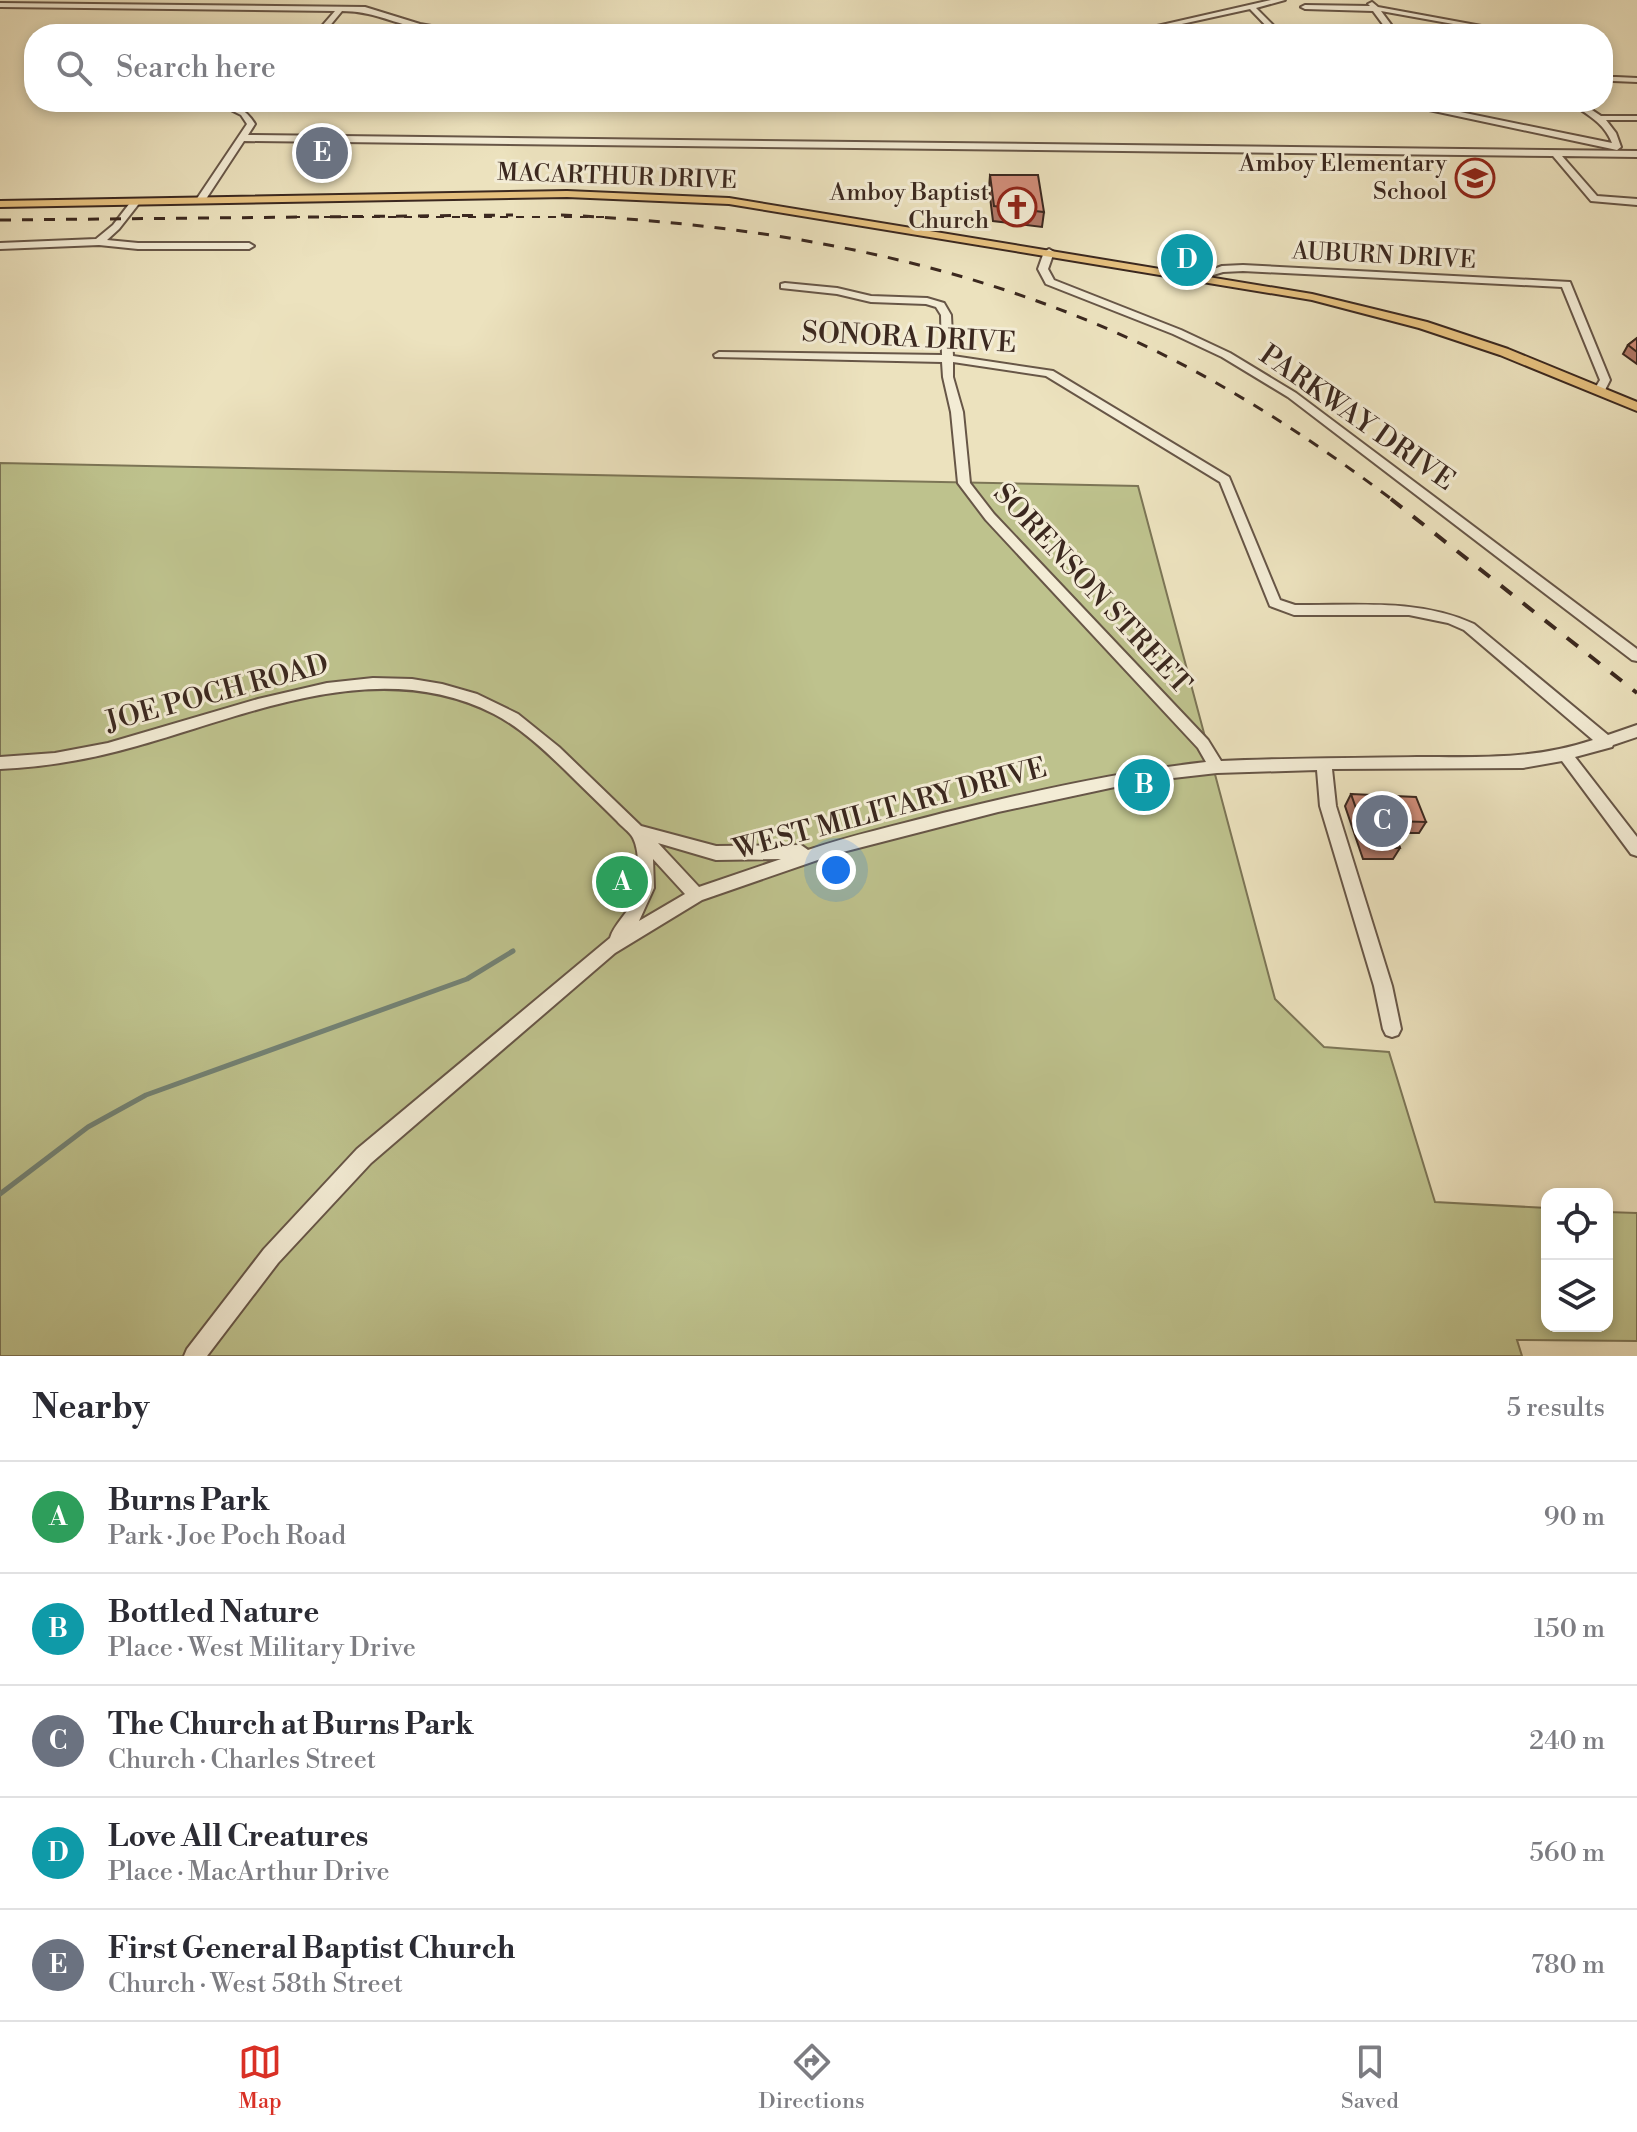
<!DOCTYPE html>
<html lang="en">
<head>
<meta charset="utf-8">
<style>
  :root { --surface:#fff; --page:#f2f2f3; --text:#2b2b33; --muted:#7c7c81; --line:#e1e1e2; --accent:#d93025 }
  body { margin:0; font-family:"Libre Bodoni",serif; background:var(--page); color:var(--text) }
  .controls { position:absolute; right:24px; bottom:24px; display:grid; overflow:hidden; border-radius:16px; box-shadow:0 4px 12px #0003 }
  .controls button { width:72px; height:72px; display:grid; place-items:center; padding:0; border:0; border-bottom:2px solid var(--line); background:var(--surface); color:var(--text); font:40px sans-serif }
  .you { position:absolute; left:836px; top:870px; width:28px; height:28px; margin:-20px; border:6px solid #fff; border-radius:50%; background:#1a73e8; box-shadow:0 0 0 12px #1a73e833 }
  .badge { display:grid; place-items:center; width:52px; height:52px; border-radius:50%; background:var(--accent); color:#fff; font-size:26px; font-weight:700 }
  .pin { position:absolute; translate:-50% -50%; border:4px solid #fff; box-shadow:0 2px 8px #0006 }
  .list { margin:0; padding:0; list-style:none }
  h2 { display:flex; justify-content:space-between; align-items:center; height:104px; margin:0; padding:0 32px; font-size:34px }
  h2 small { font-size:26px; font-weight:400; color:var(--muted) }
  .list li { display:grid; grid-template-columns:52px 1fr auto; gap:24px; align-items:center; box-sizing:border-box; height:112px; padding:0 32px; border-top:2px solid var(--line) }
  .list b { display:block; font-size:30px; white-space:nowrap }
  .list p { margin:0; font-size:26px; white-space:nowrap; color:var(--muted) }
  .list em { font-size:26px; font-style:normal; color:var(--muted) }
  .icon { flex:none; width:44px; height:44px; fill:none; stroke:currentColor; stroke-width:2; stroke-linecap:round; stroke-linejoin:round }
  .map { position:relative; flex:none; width:1637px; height:1356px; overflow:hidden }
  .search { position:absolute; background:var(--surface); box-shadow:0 4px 12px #0003; left:24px; right:24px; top:24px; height:88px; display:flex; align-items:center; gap:20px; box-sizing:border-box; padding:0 28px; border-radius:32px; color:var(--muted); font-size:30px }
  .sheet { height:664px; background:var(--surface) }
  nav { display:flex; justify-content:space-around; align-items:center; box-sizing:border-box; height:112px; border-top:2px solid var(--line); background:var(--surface); font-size:22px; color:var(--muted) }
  nav a { display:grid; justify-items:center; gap:4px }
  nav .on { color:var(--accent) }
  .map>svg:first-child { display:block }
</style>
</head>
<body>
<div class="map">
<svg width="1637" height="1356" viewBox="0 0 1637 1356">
  <rect width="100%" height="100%" fill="#ece2be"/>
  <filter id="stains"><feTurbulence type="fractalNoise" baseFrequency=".0025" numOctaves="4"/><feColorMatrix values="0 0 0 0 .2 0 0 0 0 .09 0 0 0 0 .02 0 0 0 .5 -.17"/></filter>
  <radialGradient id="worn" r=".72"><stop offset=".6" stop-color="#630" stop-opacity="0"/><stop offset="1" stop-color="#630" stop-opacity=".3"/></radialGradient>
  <path fill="#bec28d" stroke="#7c7556" stroke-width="2" d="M 0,463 L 1138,486 L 1275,999 L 1324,1047 L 1389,1052 L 1435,1202 L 1547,1208 L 1547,1326 L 1607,1326 L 1607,1212 L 1637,1213 L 1637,1341 L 1517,1340 L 1522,1356 L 0,1356 Z"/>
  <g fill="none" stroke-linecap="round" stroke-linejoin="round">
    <path stroke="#738274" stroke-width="5" d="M 0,1194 L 88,1127 L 146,1095 L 467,979 L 513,951"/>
    <defs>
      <g id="minor">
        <path d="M 1271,0 L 1285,0 L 1256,8 L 1282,34 L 1274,34 L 1250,9 L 1136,34 L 1122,34 Z"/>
        <path d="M 1372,2 L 1378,7 L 1525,34 L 1509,34 L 1381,11 L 1398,34 L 1390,34 L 1373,11 L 1305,9 L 1301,7 L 1305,5 L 1370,6 L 1368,4 Z"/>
        <path d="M 0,3 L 365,7 L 420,24 L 477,34 C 457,34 437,32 418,28 C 391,22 371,11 342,11 L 323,34 L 315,34 L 335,11 L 0,7 Z"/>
        <path d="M 1616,77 L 1637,78 L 1637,82 L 1613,81 L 1613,77 Z"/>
        <path d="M 215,102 C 233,102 246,109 255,124 L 248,135 L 1637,151 L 1637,157 L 1562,156 L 1597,196 L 1637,199 L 1637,205 L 1591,201 L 1553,156 L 244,141 L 204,202 L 201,203 L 196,200 L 247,124 L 241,115 Z"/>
        <path d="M 1370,102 L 1421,102 L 1431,106 L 1612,143 C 1604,122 1586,114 1569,102 L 1580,102 L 1601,116 L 1637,116 L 1637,120 L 1606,120 L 1616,133 L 1621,147 L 1617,150 L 1429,110 L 1374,104 Z"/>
        <path d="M 133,199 L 141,201 L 119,229 L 107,240 L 138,243 L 249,243 L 254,246 L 249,249 L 138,249 L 99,245 L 0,249 L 0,243 L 96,239 L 113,225 Z"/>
        <path d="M 1049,249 L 1054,252 L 1048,269 L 1054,280 L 1181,330 L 1230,353 L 1296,393 L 1637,649 L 1637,661 L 1632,660 L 1288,397 L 1222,357 L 1173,334 L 1046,284 L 1038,269 L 1044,252 Z"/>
        <path d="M 1243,265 L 1570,282 L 1610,380 L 1604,392 L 1596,392 L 1594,390 L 1600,380 L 1562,287 L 1243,271 L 1223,272 L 1200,279 L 1195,276 L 1222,266 Z"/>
        <path d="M 785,283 L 837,288 L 871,296 L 927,298 L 944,303 L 951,315 L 953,356 L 1053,371 L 1229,477 L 1280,600 L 1295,605 C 1355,606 1417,598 1474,624 L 1608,735 L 1637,725 L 1637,737 L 1613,745 L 1612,747 L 1575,757 L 1637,837 L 1637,856 L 1631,854 L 1562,761 L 1523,768 L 1332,769 L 1336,806 L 1392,986 L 1401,1029 L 1398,1035 L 1392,1037 L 1386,1035 L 1383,1029 L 1374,986 L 1320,806 L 1317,770 L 1217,773 L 1138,782 L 998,812 L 835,854 L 702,900 L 615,953 L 371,1163 L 278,1263 L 207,1356 L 184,1356 L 187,1349 L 264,1249 L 357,1149 L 610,938 C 614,924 629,912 635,898 C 640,884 640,851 633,838 C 630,832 621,826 617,821 C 600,804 582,787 565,770 C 543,749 521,728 494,714 C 379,655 251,714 137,746 C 92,759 47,767 0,769 L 0,757 L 55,753 L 108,743 L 258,699 L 327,683 L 373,678 L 412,679 L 442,684 L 477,694 L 518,714 L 559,747 L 641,826 L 716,846 L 801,845 L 808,850 C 852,835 898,825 943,813 C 1030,792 1117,772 1206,762 L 1198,748 L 986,520 L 958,483 L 951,412 L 943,377 L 942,362 L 715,357 L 714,355 L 719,352 L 942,355 L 941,315 L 936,307 L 926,304 L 871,302 L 837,294 L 781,288 L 781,284 ZM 953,362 L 1046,376 L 1220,482 L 1270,606 L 1294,615 L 1409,615 L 1448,623 L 1464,630 L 1593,740 C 1533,760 1480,757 1417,757 C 1352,758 1287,758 1221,761 L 1208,740 L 994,514 L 970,483 L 963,412 L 953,377 ZM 658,843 L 716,860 L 781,859 L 699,887 ZM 653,859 L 685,894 L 639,921 L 654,888 Z"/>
      </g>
      <path id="major" d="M 567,191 L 729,198 L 1312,294 L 1427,322 L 1508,349 L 1637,402 L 1637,411 L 1500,355 L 1419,328 L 1312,300 L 729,204 L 567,197 L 0,207 L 0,201 Z"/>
    </defs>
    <use href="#minor" stroke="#675647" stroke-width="4"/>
    <use href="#major" stroke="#3b281f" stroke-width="4"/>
    <use href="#minor" fill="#f3ecd5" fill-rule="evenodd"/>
    <use href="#major" fill="#e6c17f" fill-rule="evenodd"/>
    <path stroke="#3b281f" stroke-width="2" stroke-dasharray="8 8" stroke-linecap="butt" d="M 292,217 L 607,217"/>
    <g stroke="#3b281f" stroke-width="3" stroke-dasharray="11 11" stroke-linecap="butt">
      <path d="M 561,215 C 780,225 996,265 1191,369 C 1262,407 1329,452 1394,501"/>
      <path d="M 0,220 L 513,215"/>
    </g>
    <path stroke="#3b281f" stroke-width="4" stroke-dasharray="14 14" stroke-linecap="butt" d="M 1391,499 L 1637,693"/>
  </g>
  <g fill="#b37968" stroke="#3b281f" stroke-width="2">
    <path d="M 990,175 L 1044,212 L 1042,227 L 993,221 L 989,189 Z"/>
    <path d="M 1637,338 L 1637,364 L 1623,354 L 1628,345 Z"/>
    <path d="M 1351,794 L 1426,822 L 1419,833 L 1394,833 L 1400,848 L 1393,859 L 1363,859 L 1345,806 Z"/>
  </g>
  <g fill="#d08d79" stroke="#3b281f" stroke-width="2">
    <path d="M 990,175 L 1038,175 L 1044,212 L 994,206 Z"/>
    <path d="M 1637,338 L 1637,352 L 1628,345 Z"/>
    <path d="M 1351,794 L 1416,797 L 1426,822 L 1390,821 L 1400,848 L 1370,848 Z"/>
  </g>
  <defs>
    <symbol id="school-ring" viewBox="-11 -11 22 22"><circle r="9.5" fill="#f3ecd5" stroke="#8f2418" stroke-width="1.5"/><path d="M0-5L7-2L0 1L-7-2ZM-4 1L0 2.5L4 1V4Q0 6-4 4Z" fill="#8f2418"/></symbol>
    <symbol id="church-ring" viewBox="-11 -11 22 22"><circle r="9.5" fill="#f3ecd5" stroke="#8f2418" stroke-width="1.5"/><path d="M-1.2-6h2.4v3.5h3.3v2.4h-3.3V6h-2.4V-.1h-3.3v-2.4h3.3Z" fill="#8f2418"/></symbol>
  </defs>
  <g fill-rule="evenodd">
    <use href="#school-ring" x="1453" y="156" width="44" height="44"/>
    <use href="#church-ring" x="995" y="185" width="44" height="44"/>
  </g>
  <g text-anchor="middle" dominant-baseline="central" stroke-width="6" stroke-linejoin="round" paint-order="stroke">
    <g font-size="24" fill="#3b281f" stroke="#f3ecd5" text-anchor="end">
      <text x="1447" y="164">Amboy Elementary<tspan x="1447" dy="28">School</tspan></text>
      <text x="989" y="193">Amboy Baptist<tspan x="989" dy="28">Church</tspan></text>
    </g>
    <g font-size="24" fill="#3b281f" stroke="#f3ecd5">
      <text transform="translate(617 177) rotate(2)">MACARTHUR DRIVE</text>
      <text transform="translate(1384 256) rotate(3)">AUBURN DRIVE</text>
    </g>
    <g font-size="28" fill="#3b281f" stroke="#f3ecd5">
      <text transform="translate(909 338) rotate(3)">SONORA DRIVE</text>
      <text transform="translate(1357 418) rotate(35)">PARKWAY DRIVE</text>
      <text transform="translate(1092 589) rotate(47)">SORENSON STREET</text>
      <text transform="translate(217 693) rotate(-15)">JOE POCH ROAD</text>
      <text transform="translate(890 809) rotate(-15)">WEST MILITARY DRIVE</text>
    </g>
  </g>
  <rect width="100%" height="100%" filter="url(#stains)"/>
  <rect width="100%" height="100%" fill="url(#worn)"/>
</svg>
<div class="controls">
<button><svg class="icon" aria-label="locate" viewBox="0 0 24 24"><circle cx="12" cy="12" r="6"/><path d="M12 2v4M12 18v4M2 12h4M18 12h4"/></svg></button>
<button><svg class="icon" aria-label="layers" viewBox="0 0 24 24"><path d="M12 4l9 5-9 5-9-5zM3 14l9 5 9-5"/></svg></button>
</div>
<div class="you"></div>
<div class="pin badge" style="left:622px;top:882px;background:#2e9e5b">A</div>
<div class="pin badge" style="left:1144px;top:785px;background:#0f9aa8">B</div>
<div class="pin badge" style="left:1382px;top:821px;background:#6b7280">C</div>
<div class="pin badge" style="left:1187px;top:260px;background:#0f9aa8">D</div>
<div class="pin badge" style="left:322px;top:153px;background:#6b7280">E</div>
<div class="search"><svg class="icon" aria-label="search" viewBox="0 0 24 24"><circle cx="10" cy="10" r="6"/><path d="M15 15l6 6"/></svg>Search here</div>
</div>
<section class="sheet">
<h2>Nearby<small>5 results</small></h2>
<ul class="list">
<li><span class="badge" style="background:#2e9e5b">A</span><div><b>Burns Park</b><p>Park · Joe Poch Road</p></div><em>90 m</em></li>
<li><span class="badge" style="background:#0f9aa8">B</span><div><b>Bottled Nature</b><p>Place · West Military Drive</p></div><em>150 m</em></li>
<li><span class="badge" style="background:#6b7280">C</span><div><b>The Church at Burns Park</b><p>Church · Charles Street</p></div><em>240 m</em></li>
<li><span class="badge" style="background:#0f9aa8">D</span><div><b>Love All Creatures</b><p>Place · MacArthur Drive</p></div><em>560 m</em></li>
<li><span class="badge" style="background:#6b7280">E</span><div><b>First General Baptist Church</b><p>Church · West 58th Street</p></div><em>780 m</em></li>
</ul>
</section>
<nav>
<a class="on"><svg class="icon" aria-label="map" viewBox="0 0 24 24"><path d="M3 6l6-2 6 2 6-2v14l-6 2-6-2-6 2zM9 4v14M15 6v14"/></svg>Map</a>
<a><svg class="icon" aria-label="directions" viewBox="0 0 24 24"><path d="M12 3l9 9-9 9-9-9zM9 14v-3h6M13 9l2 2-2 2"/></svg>Directions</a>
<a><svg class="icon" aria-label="saved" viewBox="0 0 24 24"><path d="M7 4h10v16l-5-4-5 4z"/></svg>Saved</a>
</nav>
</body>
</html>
